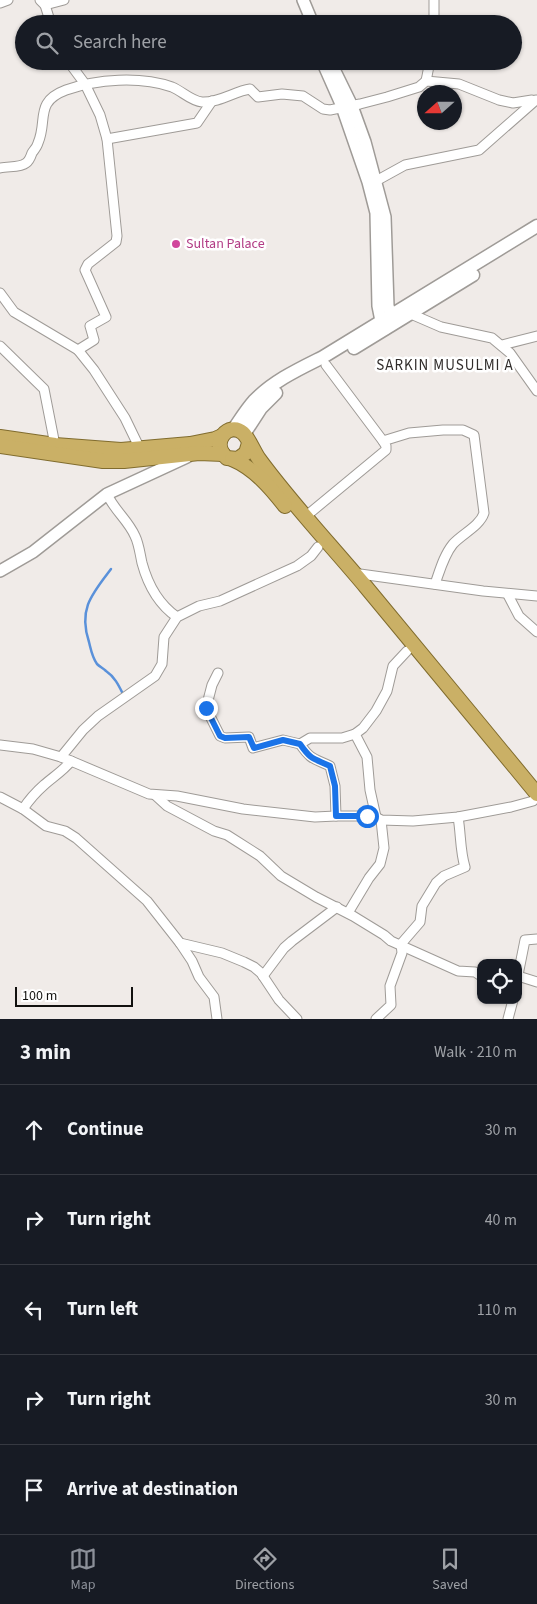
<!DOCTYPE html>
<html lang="en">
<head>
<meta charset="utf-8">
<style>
  :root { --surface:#171b24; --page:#242831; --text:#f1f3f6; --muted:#9ea1a6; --line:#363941; --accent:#8c9099 }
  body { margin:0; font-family:"Source Sans 3",sans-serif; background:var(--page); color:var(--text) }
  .controls { position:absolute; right:15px; bottom:15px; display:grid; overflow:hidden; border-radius:10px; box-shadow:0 1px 4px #0004 }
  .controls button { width:45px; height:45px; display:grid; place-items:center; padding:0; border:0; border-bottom:1px solid var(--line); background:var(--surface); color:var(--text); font:25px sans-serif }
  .compass { position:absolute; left:417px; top:85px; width:45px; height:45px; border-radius:50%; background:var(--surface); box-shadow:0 1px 4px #0004; rotate:249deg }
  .scale { position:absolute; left:15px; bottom:12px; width:118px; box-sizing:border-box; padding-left:5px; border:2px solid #12110f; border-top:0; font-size:14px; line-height:18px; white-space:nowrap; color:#12110f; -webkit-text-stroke:4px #fff; paint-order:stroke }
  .stop { position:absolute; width:15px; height:15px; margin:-11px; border:4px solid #1a73e8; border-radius:50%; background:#fff }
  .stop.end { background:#1a73e8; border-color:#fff; box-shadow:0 1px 5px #0008 }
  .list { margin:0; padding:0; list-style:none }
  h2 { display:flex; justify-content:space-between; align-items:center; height:65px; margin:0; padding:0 20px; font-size:21px }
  h2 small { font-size:16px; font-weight:400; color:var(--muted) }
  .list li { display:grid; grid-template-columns:32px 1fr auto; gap:15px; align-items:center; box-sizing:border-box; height:90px; padding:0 20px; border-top:1px solid var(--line) }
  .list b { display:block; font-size:19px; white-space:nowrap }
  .list em { font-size:16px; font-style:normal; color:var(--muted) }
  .icon { flex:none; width:28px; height:28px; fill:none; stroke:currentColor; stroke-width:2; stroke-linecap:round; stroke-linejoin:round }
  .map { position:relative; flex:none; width:537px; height:1019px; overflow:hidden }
  .search { position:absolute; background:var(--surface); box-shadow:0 1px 4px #0004; left:15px; right:15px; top:15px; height:55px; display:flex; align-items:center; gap:12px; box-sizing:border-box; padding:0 18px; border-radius:28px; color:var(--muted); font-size:19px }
  .sheet { height:515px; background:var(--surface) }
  nav { display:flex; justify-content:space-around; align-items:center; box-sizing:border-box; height:70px; border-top:1px solid var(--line); background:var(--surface); font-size:14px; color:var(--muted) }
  nav a { display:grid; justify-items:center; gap:2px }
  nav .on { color:var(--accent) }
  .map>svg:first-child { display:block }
</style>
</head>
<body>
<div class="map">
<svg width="537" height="1019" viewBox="0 0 537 1019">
  <rect width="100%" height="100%" fill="#f0ebe8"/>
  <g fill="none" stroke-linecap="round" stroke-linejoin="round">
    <path stroke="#5a91da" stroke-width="2.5" d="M 111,569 C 92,594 78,609 89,642 C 91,650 92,657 97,664 C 100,667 103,668 106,671 C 115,677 119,686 124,696"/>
    <defs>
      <g id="minor">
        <path d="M 40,0 L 45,5 L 51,24"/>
        <path d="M 0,3 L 8,0"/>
        <path d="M 45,5 L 64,0"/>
        <path d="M 434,24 L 434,0"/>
        <path d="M 68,61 L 85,84 L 100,115 L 107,139 L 117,236 L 116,242 L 88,264 L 85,270 L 106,317 L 90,326 L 94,340 L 78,350"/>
        <path d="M 426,81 L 430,61"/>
        <path d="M 107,139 L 197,123 L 212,101"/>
        <path d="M 0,168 C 8,166 20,168 26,163 C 29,161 31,156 32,153 C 34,150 37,147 38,143 C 48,120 34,102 66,90 C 97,79 140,76 172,87 C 182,91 191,101 202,102 C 219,103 235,91 250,89 L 258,97 L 282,94 L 303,96 L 323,109 L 330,110 L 360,104 L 387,97 L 419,87 L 426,81 L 459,84 L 499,100 L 513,103 L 532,100 L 534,101"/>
        <path d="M 376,181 L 405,165 L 479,150 L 536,100"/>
        <path d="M 0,293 L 14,312 L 78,350 L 94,370 L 125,418 L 140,449"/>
        <path d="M 411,314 L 441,327 L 492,338 L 510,353 L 537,391"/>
        <path d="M 502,345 L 537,336"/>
        <path d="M 0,346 L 44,389 L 55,445"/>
        <path d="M 383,441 L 409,433 L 443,430 L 463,430 L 474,435 L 484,513 C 480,526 462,534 453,544 C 444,555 440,570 435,584"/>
        <path d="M 107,494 C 114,510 128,520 135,536 C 139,544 140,554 142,563 C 148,585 158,604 177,617"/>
        <path d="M 305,517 L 386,450 L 386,446 L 383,441 L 326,365"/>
        <path d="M 353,573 L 483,591 L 537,596"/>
        <path d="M 508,595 L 519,616 L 537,632"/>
        <path d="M 218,673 L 212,685 L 206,708 L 220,736 L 225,738 L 249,737 L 253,748 L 283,740 L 300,744 C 311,760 313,758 330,766 L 335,786 L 336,816"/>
        <path d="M 355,734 L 367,757 L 370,790 L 376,817"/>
        <path d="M 300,744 L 310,738 L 342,738 L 355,734 L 363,728 L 376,711 L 387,691 L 393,666 L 407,651"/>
        <path d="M 0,745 L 33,749 L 61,757"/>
        <path d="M 71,761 L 149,794 L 177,796 L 243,809 L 315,817 L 336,816 L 367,816 L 376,817 L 381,820 L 413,821 L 458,817 L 511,807 L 533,801"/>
        <path d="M 155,795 L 167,806 L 214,831 L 227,835 L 260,856 L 281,876 L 316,897 L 353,916 L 384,935 L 391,941 L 458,971 L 475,972 L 481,976"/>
        <path d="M 0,797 L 23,809 L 46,826 L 65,831 L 76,838 L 147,901 L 180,943 L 222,953 L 244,962 L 254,967 L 261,973 L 279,1000 L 297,1019"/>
        <path d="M 23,809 C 29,800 36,792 44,785 C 53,777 63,771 71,761 L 61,757 L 83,730 L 98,716 L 155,676 L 162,664 L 164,637 L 177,617 L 199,606 L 220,601 L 297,566 L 311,556 L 318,547"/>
        <path d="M 348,913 L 369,878 L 380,864 L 384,848 L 381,820"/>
        <path d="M 180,943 L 192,961 L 199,977 L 214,997 L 217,1019"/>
        <path d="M 518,975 L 525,940 L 537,939"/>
        <path d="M 263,976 L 284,948 L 292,941 L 337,907"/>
        <path d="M 518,976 L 537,982"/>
        <path d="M 376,1019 L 391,1005 L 390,986 L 402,953 L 401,944 L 420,922 L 422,906 L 436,883 L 444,876 L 465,867 C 460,851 461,834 458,817"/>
        <path d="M 508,1019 L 513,1000"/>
      </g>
      <g id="tertiary">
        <path d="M 303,0 L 313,24"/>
        <path d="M 322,61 L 341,104 L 368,182 L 376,213 L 378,306 L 381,321 L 385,329"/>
        <path d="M 330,61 L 352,106 L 365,142 L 385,217 L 388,306 L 391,315 L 396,322"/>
        <path d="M 0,571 L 33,552 L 107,494 L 187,457"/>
      </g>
      <g id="secondary">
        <path d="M 354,348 L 473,275"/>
        <path d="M 233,430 C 240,420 246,410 254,401 C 273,381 299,369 323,357 L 537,226"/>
        <path d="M 244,434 L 261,408 L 276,393"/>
      </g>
      <g id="trunk">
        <path d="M 0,437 L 55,445 L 121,450 L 190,444 L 215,439 L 222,436"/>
        <path d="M 249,443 L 246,453 L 238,459 L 227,458 C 209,443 229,420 243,433 C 248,437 254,452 259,459 C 292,504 330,544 366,587 C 423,655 480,725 537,794"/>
        <path d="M 0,446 L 103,461 L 124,461 L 199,453 L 223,454"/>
        <path d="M 232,459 C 254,468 271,488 285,506"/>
      </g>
    </defs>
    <use href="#minor" stroke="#9f9b97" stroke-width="11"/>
    <use href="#tertiary" stroke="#9f9b97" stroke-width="14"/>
    <use href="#secondary" stroke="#9f9b97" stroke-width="15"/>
    <use href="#trunk" stroke="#806c2e" stroke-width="16"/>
    <use href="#minor" stroke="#fff" stroke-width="9"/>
    <use href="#tertiary" stroke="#fff" stroke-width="11"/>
    <use href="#secondary" stroke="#fff" stroke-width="12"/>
    <use href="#trunk" stroke="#cab066" stroke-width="14"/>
  </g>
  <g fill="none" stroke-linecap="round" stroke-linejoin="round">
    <path stroke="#1a73e8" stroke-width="6" d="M 206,708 L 220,736 L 225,738 L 249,737 L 254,748 L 283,740 L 300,744 C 311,760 313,758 330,766 L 335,786 L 336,816 L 367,816"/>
  </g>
  <circle fill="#d1479c" stroke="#fff" stroke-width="2" cx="176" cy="244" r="5"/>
  <g text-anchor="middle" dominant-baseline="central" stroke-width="5" stroke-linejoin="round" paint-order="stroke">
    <g font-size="14" fill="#b23c85" stroke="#fff" text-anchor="start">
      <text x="186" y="244">Sultan Palace</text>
    </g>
    <g font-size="15" letter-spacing="1" fill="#302c2a" stroke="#fff">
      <text x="445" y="365">SARKIN MUSULMI A</text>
    </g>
  </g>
</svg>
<div class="controls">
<button><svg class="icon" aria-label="locate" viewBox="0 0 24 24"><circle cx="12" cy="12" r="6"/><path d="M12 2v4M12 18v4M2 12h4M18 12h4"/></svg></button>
</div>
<svg class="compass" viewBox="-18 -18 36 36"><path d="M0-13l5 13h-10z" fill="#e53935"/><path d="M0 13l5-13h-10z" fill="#9ea1a6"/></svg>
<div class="scale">100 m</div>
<div class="stop" style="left:367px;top:816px"></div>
<div class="stop end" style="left:206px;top:708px"></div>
<div class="search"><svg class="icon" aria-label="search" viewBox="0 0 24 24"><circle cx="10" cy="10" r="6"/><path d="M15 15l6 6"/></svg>Search here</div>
</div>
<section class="sheet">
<h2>3 min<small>Walk · 210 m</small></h2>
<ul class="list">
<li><svg class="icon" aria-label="ahead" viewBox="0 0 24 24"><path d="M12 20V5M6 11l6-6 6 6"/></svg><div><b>Continue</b></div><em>30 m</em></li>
<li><svg class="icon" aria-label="right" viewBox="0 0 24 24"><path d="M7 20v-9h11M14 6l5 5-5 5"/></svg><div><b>Turn right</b></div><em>40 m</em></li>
<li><svg class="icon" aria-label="left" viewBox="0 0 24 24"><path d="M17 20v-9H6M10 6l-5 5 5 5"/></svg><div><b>Turn left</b></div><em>110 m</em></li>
<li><svg class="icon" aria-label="right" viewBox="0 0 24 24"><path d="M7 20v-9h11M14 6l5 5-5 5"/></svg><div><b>Turn right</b></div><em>30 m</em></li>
<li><svg class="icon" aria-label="arrive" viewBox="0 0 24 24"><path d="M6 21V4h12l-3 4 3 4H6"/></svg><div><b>Arrive at destination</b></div></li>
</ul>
</section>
<nav>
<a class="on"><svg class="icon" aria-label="map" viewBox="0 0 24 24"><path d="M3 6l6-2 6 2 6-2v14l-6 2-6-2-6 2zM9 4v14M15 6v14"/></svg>Map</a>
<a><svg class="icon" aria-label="directions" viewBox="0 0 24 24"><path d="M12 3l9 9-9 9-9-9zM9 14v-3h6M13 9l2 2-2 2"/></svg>Directions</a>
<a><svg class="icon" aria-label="saved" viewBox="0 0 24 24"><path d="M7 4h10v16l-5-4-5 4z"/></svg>Saved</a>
</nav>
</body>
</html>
